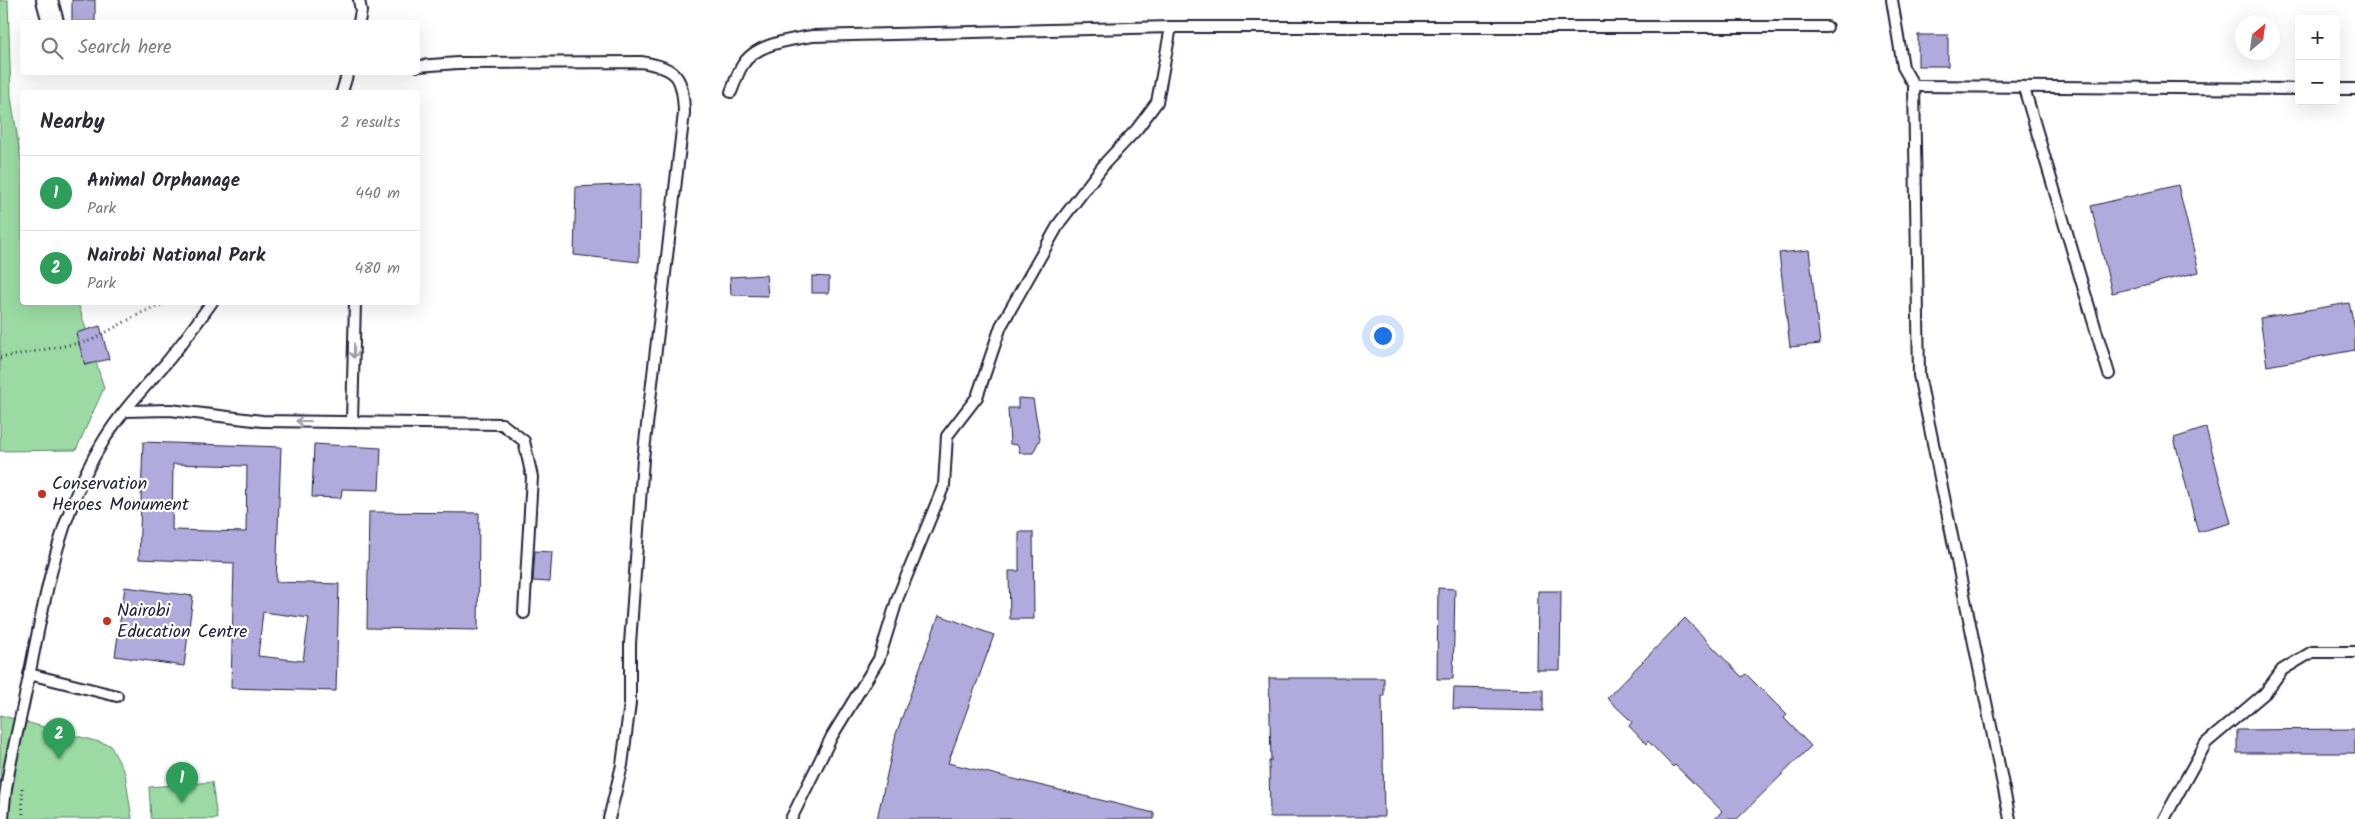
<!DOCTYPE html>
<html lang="en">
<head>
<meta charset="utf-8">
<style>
  :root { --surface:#fff; --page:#f7f7f7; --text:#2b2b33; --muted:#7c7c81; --line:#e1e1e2; --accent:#c8321e }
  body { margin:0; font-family:Kalam,sans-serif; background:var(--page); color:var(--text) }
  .controls { position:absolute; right:15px; top:15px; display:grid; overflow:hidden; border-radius:5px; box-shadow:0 5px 20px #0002 }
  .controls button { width:45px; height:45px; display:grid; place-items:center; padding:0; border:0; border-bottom:1px solid var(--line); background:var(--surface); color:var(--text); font:25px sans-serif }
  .compass { position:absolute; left:2235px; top:15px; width:45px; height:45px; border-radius:50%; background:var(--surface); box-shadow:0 5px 20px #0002; rotate:29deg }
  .you { position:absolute; left:1382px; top:335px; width:18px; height:18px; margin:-12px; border:4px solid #fff; border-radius:50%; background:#1a73e8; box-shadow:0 0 0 8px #1a73e833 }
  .badge { display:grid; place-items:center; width:32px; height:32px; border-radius:50%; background:var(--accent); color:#fff; font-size:16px; font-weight:700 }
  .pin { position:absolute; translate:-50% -41px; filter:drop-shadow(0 1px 2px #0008) }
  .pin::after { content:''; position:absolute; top:26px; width:18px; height:15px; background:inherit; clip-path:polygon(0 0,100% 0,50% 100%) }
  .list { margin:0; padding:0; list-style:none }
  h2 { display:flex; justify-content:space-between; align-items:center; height:65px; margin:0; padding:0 20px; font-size:21px }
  h2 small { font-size:16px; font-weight:400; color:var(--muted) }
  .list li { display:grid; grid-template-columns:32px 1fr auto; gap:15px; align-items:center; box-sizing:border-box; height:75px; padding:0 20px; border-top:1px solid var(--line) }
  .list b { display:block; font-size:19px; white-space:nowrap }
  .list p { margin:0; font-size:16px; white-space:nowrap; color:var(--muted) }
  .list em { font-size:16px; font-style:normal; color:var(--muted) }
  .icon { flex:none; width:28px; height:28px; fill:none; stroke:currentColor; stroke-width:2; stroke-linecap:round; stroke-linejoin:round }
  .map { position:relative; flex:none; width:2355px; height:819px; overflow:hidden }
  .search { position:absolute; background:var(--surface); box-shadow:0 5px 20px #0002; left:20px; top:20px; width:400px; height:55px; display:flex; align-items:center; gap:12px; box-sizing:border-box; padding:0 18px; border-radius:5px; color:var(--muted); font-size:19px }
  .panel { position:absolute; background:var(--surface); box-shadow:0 5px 20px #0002; left:20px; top:90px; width:400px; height:215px; border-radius:5px }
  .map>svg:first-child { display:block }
</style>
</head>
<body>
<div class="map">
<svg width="2355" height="819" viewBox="0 0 2355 819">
  <rect width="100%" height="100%" fill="#fff"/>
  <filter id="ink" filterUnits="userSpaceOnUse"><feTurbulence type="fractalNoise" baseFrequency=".02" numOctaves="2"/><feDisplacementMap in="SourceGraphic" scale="10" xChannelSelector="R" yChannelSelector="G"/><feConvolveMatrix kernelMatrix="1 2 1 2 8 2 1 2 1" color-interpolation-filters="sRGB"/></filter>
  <g filter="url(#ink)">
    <g fill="#9bdaa3" stroke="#5e7e6f">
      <path d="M 0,0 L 8,0 L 11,97 L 22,166 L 22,302 L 78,303 L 104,388 L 76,450 L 0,451 Z"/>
      <path d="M 0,715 L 110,745 L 125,773 L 132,819 L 0,819 Z"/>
      <path d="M 212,782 L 217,819 L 151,819 L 149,787 Z"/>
    </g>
    <g fill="#b1abdd" stroke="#22223b" fill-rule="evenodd">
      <rect x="72" y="0" width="23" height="22"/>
      <rect x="1918" y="35" width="30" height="31"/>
      <path d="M 640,184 L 639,262 L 574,255 L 576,187 Z"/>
      <path d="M 2178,185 L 2199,272 L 2112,293 L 2091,206 Z"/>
      <path d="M 1809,250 L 1820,344 L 1790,347 L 1779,253 Z"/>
      <path d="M 766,275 L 768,296 L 731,295 L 730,277 Z"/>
      <path d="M 812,276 L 829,277 L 829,293 L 812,293 Z"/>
      <path d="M 2349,303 L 2355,328 L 2355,350 L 2267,366 L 2260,318 Z"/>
      <path d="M 100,326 L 109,359 L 85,365 L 76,333 Z"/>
      <path d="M 1018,398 L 1033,399 L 1040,439 L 1033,453 L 1020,453 L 1018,445 L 1010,444 L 1008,408 L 1018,408 Z"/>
      <path d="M 2206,428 L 2231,523 L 2198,532 L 2174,438 Z"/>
      <path d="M 143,442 L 281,447 L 276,582 L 339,584 L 336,691 L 231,688 L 234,563 L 139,559 ZM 173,464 L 247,466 L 246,532 L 172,530 ZM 263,612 L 309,618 L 303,661 L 258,656 Z"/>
      <path d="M 314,444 L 381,448 L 379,490 L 342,489 L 341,498 L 312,497 Z"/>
      <path d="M 369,512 L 479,513 L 478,630 L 367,628 Z"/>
      <path d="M 1019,532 L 1033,532 L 1034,619 L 1010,619 L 1009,571 L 1019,571 Z"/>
      <path d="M 535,551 L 552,552 L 550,582 L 533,581 Z"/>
      <path d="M 125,587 L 193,596 L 184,666 L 115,656 Z"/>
      <path d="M 1438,588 L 1455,589 L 1453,679 L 1437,679 Z"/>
      <path d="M 1538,591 L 1561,591 L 1560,670 L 1537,670 Z"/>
      <path d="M 939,615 L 994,635 L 948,763 L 1154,813 L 1154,819 L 877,819 L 896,734 Z"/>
      <path d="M 1685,618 L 1742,677 L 1746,674 L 1787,715 L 1784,718 L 1811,746 L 1737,819 L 1715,819 L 1722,811 L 1675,765 L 1673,767 L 1648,741 L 1646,744 L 1629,726 L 1632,722 L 1607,698 Z"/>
      <path d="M 1269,678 L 1384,678 L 1384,696 L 1382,696 L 1384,817 L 1270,817 L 1269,761 L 1271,761 Z"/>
      <path d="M 1454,688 L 1543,690 L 1543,711 L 1453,709 Z"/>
      <path d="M 2355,729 L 2355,753 L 2237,753 L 2237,730 Z"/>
    </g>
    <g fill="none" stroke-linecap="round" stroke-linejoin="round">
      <defs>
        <g id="service">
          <path d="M 359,0 L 361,11 L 359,22"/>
          <path d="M 1892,0 L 1903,67 L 1914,86 L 1919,375 L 2010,819"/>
          <path d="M 418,66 L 458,63 L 641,62 C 678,68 683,77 684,113 L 643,459 L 630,644 L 630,703 L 622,765 L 609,819"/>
          <path d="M 1914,86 L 2299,89"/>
          <path d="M 2024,88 L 2109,374"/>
          <path d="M 2336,89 L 2355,89"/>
          <path d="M 342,92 L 348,72"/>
          <path d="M 731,92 C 735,83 737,74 742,66 C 754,44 789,40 812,36 L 1171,27 L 1827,27"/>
          <path d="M 125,411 L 170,410 L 262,421 L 502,424 L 524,441 L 532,477 L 524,613"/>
          <path d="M 352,421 L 355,302"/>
          <path d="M 29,674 L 117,696"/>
          <path d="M 3,819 C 5,778 17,736 25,696 C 43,609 56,516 104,440 C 121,412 144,388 166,363 C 182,344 197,323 212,302"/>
          <path d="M 791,819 L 832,736 L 879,659 L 898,597 L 944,485 L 947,436 L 977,397 L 1001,326 L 1060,222 L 1106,162 L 1137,129 L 1157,102 L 1171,27"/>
          <path d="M 2164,819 L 2206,743 L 2265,693 L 2282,670 L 2312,652 L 2355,652"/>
        </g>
        <path id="minor" d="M 47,0 L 53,22"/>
      </defs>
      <use href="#service" stroke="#22223b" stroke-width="14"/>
      <use href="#minor" stroke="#22223b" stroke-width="24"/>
      <g stroke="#22223b" stroke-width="3" stroke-dasharray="1 4" stroke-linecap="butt">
        <path d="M 0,358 L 90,341 L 143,312 L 169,302"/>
        <path d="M 22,788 L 23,819"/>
      </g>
      <use href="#service" stroke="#fff" stroke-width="10"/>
      <use href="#minor" stroke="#fff" stroke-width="20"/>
    </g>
    <defs><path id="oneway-shaft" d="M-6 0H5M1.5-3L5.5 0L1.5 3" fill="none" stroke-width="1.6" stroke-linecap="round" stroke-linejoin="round" transform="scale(1.25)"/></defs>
    <g stroke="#9c9ca7">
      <use href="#oneway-shaft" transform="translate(354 351) rotate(91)"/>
      <use href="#oneway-shaft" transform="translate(303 421) rotate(-180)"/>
    </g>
  </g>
  <g fill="#c8321e" stroke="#fff" stroke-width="2">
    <circle cx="42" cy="494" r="5"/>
    <circle cx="107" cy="621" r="5"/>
  </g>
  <g text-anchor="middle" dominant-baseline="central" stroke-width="4.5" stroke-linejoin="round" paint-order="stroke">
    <g font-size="18" fill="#22223b" stroke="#fff" text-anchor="start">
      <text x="52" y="484">Conservation<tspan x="52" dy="21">Heroes Monument</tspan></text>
      <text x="117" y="611">Nairobi<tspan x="117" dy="21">Education Centre</tspan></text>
    </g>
  </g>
</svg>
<div class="controls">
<button>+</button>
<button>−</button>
</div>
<svg class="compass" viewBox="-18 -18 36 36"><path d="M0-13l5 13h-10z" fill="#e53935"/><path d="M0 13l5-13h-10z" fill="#7c7c81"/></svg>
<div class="you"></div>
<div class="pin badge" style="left:182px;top:803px;background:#2e9e5b">1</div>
<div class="pin badge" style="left:59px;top:759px;background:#2e9e5b">2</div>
<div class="search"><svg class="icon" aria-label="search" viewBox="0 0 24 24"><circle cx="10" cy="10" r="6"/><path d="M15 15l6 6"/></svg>Search here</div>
<section class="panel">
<h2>Nearby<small>2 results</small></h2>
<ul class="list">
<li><span class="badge" style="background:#2e9e5b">1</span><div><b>Animal Orphanage</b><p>Park</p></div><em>440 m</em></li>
<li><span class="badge" style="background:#2e9e5b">2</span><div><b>Nairobi National Park</b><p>Park</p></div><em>480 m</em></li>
</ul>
</section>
</div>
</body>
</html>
